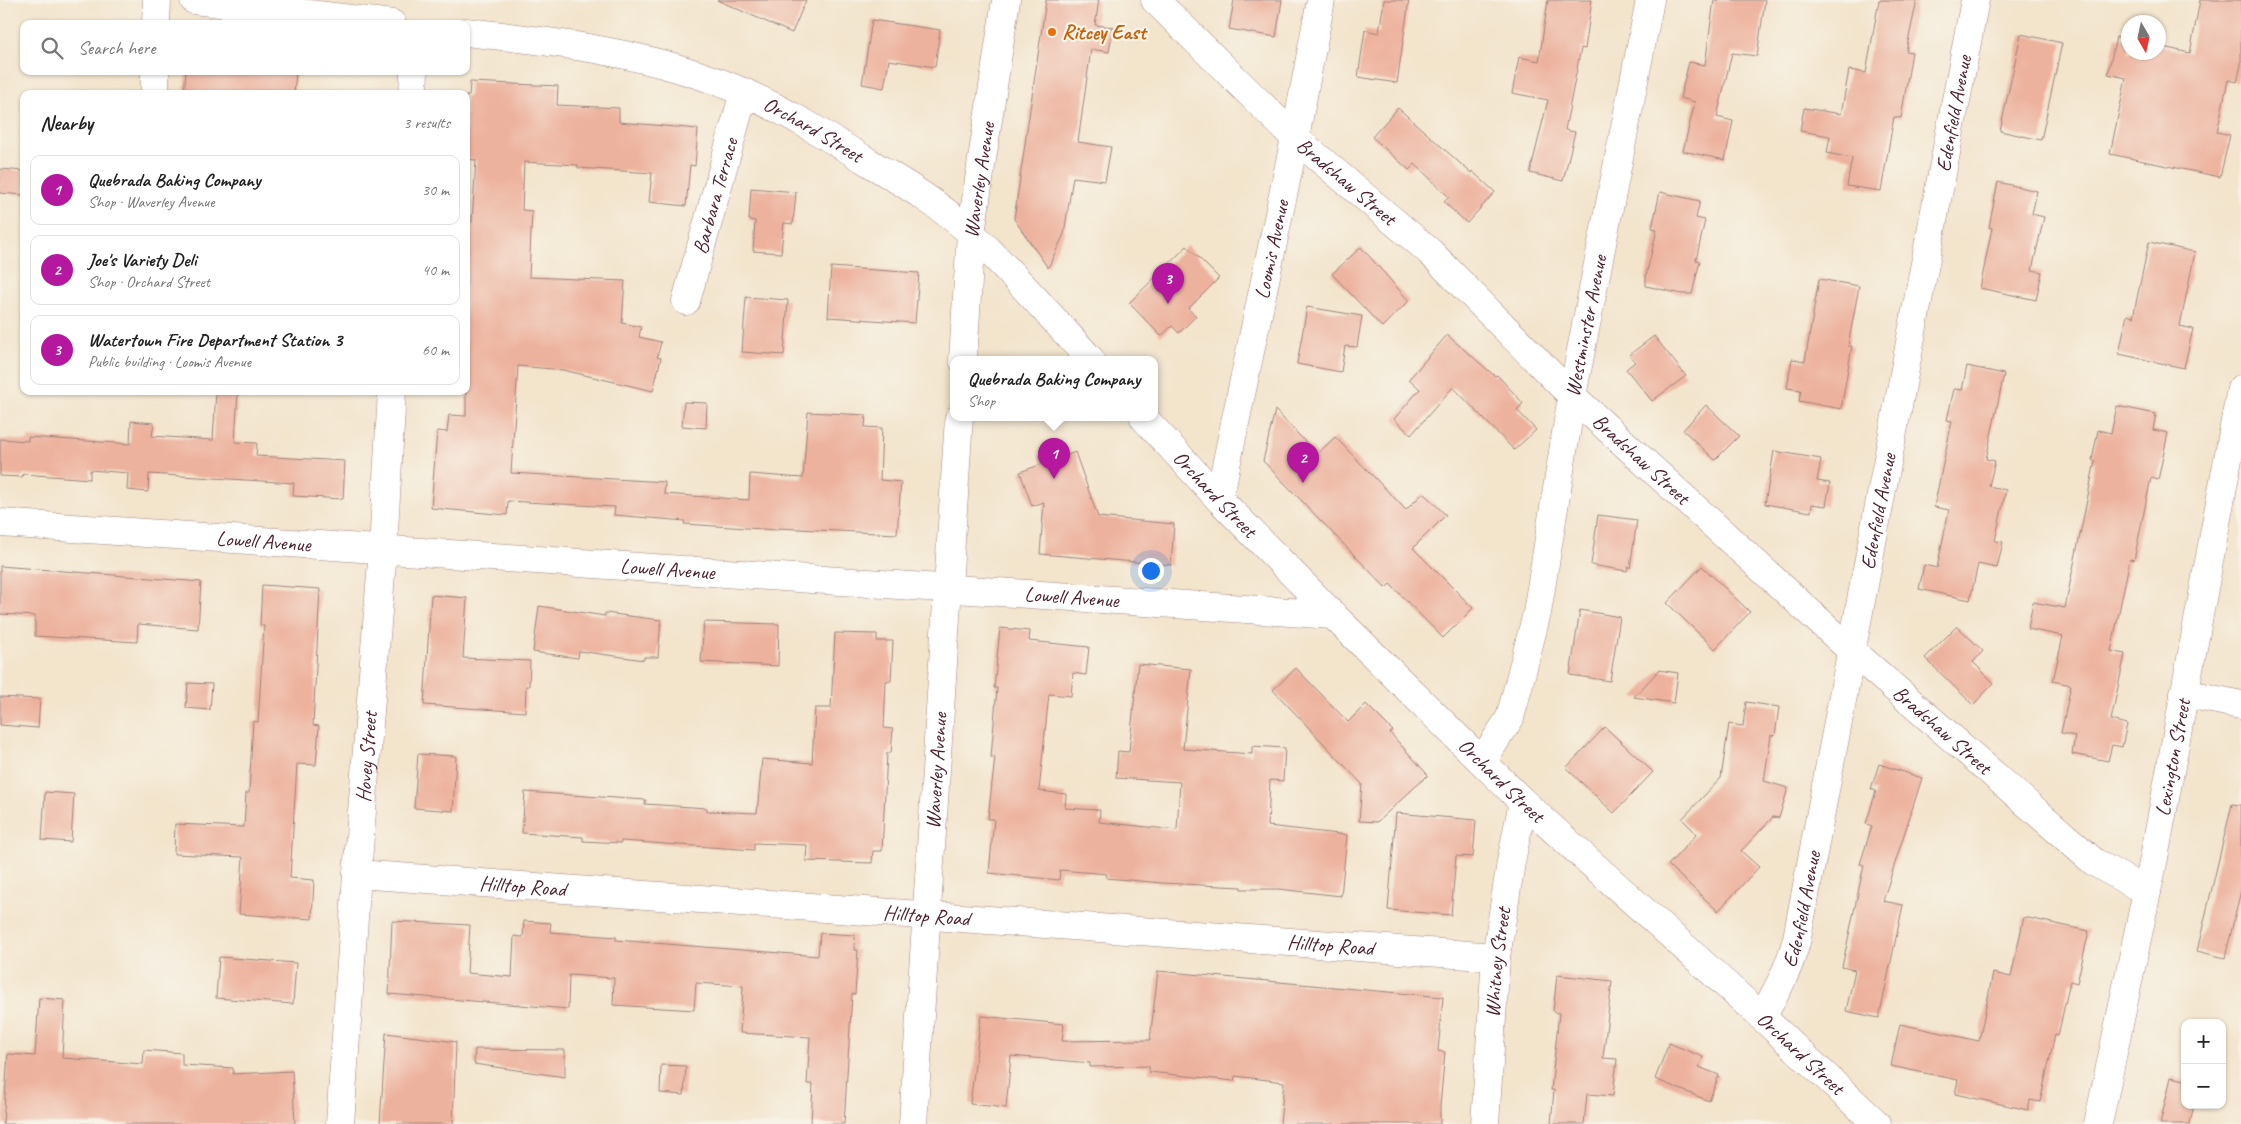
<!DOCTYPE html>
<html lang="en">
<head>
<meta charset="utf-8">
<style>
  :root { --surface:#fff; --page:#f6f6f6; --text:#222; --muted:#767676; --line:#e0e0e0; --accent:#b5179e }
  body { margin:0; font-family:Caveat,sans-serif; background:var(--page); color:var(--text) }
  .controls { position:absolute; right:15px; bottom:15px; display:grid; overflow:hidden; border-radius:10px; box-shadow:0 1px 4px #0004 }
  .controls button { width:45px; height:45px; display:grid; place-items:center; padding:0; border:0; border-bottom:1px solid var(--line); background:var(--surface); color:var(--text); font:25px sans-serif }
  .compass { position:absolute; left:2121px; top:15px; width:45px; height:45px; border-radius:50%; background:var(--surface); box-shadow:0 1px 4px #0004; rotate:171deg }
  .you { position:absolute; left:1150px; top:570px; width:18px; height:18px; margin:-12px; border:4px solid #fff; border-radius:50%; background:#1a73e8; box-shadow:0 0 0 8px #1a73e833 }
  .badge { display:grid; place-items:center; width:32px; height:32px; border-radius:50%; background:var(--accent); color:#fff; font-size:16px; font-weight:700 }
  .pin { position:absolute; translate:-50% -41px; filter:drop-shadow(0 1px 2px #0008) }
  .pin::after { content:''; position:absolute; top:26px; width:18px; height:15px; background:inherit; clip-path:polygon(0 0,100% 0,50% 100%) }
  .popup { position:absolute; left:950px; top:356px; width:208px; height:65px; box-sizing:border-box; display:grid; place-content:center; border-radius:10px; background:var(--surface); filter:drop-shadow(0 1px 4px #0005); font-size:16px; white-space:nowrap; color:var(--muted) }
  .popup b { font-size:19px; color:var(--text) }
  .popup::after { content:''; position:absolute; left:50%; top:100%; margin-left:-10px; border:10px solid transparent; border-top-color:var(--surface) }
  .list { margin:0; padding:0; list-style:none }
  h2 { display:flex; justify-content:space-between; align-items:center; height:65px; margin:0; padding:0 20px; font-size:21px }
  h2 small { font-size:16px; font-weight:400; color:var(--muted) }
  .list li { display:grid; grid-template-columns:32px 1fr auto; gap:15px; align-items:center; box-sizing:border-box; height:70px; margin:0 10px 10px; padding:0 10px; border:1px solid var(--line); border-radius:10px }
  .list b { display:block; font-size:19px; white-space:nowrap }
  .list p { margin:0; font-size:16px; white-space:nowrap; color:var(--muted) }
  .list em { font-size:16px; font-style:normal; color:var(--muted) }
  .icon { flex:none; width:28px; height:28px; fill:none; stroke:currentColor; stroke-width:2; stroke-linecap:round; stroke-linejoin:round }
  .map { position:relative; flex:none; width:2241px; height:1124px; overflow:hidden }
  .search { position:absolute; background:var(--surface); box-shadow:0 1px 4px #0004; left:20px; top:20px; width:450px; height:55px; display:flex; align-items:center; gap:12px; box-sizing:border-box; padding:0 18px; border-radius:10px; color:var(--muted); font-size:19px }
  .panel { position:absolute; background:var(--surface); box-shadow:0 1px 4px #0004; left:20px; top:90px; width:450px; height:305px; border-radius:10px }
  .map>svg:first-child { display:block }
</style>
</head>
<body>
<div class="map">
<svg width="2241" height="1124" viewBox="0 0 2241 1124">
  <rect width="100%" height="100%" fill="#f7f3e8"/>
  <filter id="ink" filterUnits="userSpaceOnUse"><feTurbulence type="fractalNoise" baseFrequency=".02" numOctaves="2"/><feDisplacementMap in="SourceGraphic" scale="10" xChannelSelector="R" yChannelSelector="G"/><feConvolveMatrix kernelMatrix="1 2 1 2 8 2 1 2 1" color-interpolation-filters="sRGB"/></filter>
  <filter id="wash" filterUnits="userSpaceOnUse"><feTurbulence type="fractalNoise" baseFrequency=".0096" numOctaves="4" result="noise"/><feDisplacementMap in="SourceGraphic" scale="20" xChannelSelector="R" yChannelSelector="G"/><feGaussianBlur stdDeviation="1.12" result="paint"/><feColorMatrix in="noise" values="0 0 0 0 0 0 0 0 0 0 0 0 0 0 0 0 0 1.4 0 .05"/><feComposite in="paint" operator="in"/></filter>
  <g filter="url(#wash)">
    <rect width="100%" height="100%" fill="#f3e4cc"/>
    <g id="blocks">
      <g fill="#edb29e">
        <path d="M 717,0 L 806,0 L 792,33 Z"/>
        <path d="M 1046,0 L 1099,0 L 1095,25 L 1113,27 L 1109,52 L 1091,49 L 1078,142 L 1111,147 L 1105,181 L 1073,177 L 1064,234 L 1048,268 L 1014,219 Z"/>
        <path d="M 1234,0 L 1282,0 L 1276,37 L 1229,29 Z"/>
        <path d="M 1384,0 L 1409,0 L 1397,83 L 1358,77 L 1365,30 L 1379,33 Z"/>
        <path d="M 1548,0 L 1592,0 L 1585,49 L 1581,48 L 1565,130 L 1575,132 L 1563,181 L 1530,173 L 1548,100 L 1512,93 L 1519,57 L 1539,61 Z"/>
        <path d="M 1714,0 L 1765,0 L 1757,56 L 1732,53 L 1717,117 L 1733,121 L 1725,160 L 1683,151 L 1695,102 L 1680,98 L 1689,62 L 1705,65 Z"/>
        <path d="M 1879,0 L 1917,0 L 1906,51 L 1912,52 L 1901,118 L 1894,117 L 1881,191 L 1847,186 L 1852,158 L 1827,153 L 1830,136 L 1800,131 L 1804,108 L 1841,114 L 1849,70 L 1866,73 Z"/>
        <path d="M 2200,0 L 2241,0 L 2241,65 L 2237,82 L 2228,80 L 2217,132 L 2230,135 L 2220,177 L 2110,154 L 2126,78 L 2108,74 L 2116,37 L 2128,40 L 2128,52 L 2158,52 L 2158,46 L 2190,53 Z"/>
        <path d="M 872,20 L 940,30 L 935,67 L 889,60 L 884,88 L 862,84 Z"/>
        <path d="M 2021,34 L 2062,43 L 2041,140 L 2000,131 Z"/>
        <path d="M 186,71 L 296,71 L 294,94 L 184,94 Z"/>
        <path d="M 470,82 L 558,86 L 557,105 L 619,108 L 619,122 L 698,129 L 695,166 L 690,165 L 686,206 L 649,202 L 652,173 L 578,168 L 578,165 L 524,162 L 522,210 L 532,211 L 529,277 L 625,281 L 622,323 L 641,327 L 639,337 L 661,342 L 657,357 L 661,358 L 653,391 L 563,370 L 518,366 L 511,473 L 665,482 L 664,494 L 749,500 L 750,474 L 803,478 L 808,412 L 866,415 L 865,427 L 882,428 L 880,480 L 901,482 L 897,534 L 778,528 L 778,530 L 684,524 L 685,521 L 614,515 L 615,507 L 508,501 L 507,515 L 431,508 L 437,431 L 447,432 L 449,415 L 466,416 L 466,222 L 472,222 L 476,160 L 466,159 L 466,96 L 469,96 Z"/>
        <path d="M 1398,108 L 1471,173 L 1472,171 L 1495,192 L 1467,223 L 1444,202 L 1449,197 L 1415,164 L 1409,170 L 1372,137 Z"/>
        <path d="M 0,169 L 24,171 L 24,195 L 0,193 Z"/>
        <path d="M 1998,182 L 2037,191 L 2032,214 L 2044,217 L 2032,270 L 2042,272 L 2036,300 L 1980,288 L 1992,228 L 1989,227 Z"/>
        <path d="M 751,188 L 796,192 L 793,224 L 784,223 L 781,253 L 753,251 L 755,221 L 749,220 Z"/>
        <path d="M 1660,192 L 1700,201 L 1696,218 L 1705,220 L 1696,260 L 1700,261 L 1692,294 L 1682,294 L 1646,286 L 1646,276 L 1657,229 L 1652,228 Z"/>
        <path d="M 2149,242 L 2195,252 L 2180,326 L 2193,329 L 2184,368 L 2119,354 L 2127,315 L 2133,317 Z"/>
        <path d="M 1187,246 L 1219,278 L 1188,309 L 1196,316 L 1179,333 L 1172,326 L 1161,336 L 1129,303 Z"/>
        <path d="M 1361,247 L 1409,301 L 1382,327 L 1332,274 Z"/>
        <path d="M 831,267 L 919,273 L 915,323 L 828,317 Z"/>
        <path d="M 1819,279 L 1859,286 L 1848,346 L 1852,346 L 1841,409 L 1799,401 L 1801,390 L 1787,388 L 1792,359 L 1805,361 Z"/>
        <path d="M 746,297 L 788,300 L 784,355 L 742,352 Z"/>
        <path d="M 1307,307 L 1362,316 L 1357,347 L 1345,346 L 1341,372 L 1297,364 Z"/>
        <path d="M 1447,335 L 1495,376 L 1497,375 L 1523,403 L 1517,410 L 1536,430 L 1514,450 L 1453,387 L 1411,435 L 1394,419 L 1420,389 L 1409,379 Z"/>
        <path d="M 1654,336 L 1686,376 L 1652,401 L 1626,369 L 1635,362 L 1629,355 Z"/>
        <path d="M 1967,366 L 2004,374 L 1986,459 L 1995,461 L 1989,486 L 2006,490 L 1995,541 L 2003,542 L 1997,568 L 1978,564 L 1970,600 L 1919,589 L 1924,565 L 1937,568 L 1949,510 L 1934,507 L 1952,421 L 1947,420 L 1954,389 L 1962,390 Z"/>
        <path d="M 216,391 L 238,391 L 235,442 L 257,443 L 256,456 L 345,461 L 343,499 L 293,496 L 294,483 L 149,474 L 148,492 L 127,490 L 128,473 L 90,470 L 90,479 L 23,474 L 22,477 L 0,476 L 0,439 L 28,441 L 28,437 L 130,444 L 131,421 L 154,423 L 152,436 L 213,440 Z"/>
        <path d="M 684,402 L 707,403 L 706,428 L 682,426 Z"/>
        <path d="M 1706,405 L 1739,436 L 1715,460 L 1683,430 Z"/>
        <path d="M 2117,406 L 2156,414 L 2153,430 L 2168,433 L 2158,480 L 2151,478 L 2134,560 L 2130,559 L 2111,651 L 2125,654 L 2111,720 L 2127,724 L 2122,747 L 2112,745 L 2108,761 L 2072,754 L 2075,736 L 2061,733 L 2071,685 L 2053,681 L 2063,636 L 2028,629 L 2033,602 L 2065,608 L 2095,461 L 2092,460 L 2098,430 L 2111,433 Z"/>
        <path d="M 1275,410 L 1317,454 L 1335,437 L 1406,510 L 1423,493 L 1446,515 L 1413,548 L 1473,608 L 1443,638 L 1390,584 L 1386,588 L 1263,461 Z"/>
        <path d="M 1062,448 L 1065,456 L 1075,452 L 1098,517 L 1174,524 L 1171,565 L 1040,554 L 1044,502 L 1032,506 L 1020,472 L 1042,464 L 1039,456 Z"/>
        <path d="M 1774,451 L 1821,459 L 1817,481 L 1830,483 L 1826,506 L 1812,504 L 1811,512 L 1765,504 Z"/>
        <path d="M 1598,515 L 1637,520 L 1630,568 L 1628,566 L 1627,571 L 1591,565 Z"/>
        <path d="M 0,566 L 201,582 L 198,629 L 138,624 L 137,642 L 35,636 L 35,616 L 0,614 Z"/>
        <path d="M 1702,566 L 1750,612 L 1715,649 L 1667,603 Z"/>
        <path d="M 262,585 L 320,589 L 313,725 L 319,726 L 316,765 L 297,764 L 290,878 L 314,880 L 312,919 L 239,914 L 243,857 L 174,854 L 175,824 L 244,827 L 246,793 L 249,793 L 253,721 L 258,722 L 264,626 L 260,625 Z"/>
        <path d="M 431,595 L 467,598 L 463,658 L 530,661 L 529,686 L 526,686 L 525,712 L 424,705 Z"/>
        <path d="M 539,606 L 605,616 L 605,613 L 661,620 L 658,657 L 644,657 L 644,660 L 579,651 L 578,658 L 533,652 Z"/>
        <path d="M 1580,610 L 1620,617 L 1610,681 L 1570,675 Z"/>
        <path d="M 704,622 L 779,624 L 778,666 L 701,662 Z"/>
        <path d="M 1957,626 L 1983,651 L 1973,662 L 1994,683 L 1973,705 L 1925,658 Z"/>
        <path d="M 1000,628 L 1030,631 L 1029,641 L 1089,647 L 1086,675 L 1073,673 L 1071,696 L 1049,694 L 1039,791 L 1066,794 L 1065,808 L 1100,810 L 1099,822 L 1177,830 L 1180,782 L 1116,778 L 1118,751 L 1129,752 L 1138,664 L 1191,669 L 1183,749 L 1252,754 L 1252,746 L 1285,748 L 1283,781 L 1270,780 L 1268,826 L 1347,835 L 1341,896 L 1278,889 L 1241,889 L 1241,887 L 1162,883 L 1106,878 L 1107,874 L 1060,870 L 1059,880 L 989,873 L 994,819 L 988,819 L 995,757 L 991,757 L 997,688 L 994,688 Z"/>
        <path d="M 835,633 L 877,634 L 877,641 L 893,641 L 891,681 L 886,681 L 884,728 L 893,729 L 891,753 L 887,753 L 882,851 L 873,851 L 872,863 L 806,861 L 807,845 L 754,843 L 754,850 L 621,841 L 621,843 L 583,841 L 583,837 L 522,833 L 525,792 L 646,800 L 645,804 L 707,808 L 707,811 L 757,813 L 762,759 L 812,763 L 815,708 L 831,708 Z"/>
        <path d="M 1296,668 L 1348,722 L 1366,704 L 1393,731 L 1390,733 L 1428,775 L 1377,822 L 1359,821 L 1362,784 L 1273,690 Z"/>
        <path d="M 1659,670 L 1678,673 L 1674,703 L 1634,697 Z"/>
        <path d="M 188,683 L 212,684 L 210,710 L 186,708 Z"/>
        <path d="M 0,697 L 40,699 L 38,728 L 0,725 Z"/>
        <path d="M 1746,702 L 1779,707 L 1775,736 L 1771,735 L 1764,781 L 1788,788 L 1779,818 L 1773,817 L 1741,851 L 1759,867 L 1718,911 L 1668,865 L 1697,834 L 1682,819 L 1721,778 L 1729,724 L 1743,726 Z"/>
        <path d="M 1605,727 L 1653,772 L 1614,813 L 1566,768 Z"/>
        <path d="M 418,754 L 456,756 L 453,811 L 414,808 Z"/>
        <path d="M 1879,764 L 1922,778 L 1883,901 L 1903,905 L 1879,1018 L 1846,1011 L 1855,970 L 1842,967 L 1864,865 L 1860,864 L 1872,826 L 1866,824 L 1876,791 L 1871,789 Z"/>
        <path d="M 45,792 L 74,794 L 71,842 L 42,840 Z"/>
        <path d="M 2232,804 L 2241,805 L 2241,890 L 2225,958 L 2197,951 Z"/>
        <path d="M 1396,813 L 1476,820 L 1473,857 L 1456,856 L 1451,915 L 1388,910 Z"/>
        <path d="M 2024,917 L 2089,931 L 2077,983 L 2070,981 L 2058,1036 L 2055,1035 L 2040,1102 L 2030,1100 L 2028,1110 L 1955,1094 L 1958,1080 L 1891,1066 L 1900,1024 L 1979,1041 L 1993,973 L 2011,977 Z"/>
        <path d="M 392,921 L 470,925 L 467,973 L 512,977 L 514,936 L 523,937 L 524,921 L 551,923 L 550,932 L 616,937 L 616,940 L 818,956 L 820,933 L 855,935 L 854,950 L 858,950 L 855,994 L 852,994 L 844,1124 L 811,1124 L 813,1084 L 807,1084 L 810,1037 L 740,1033 L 743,986 L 696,983 L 694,1010 L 613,1005 L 614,978 L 569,975 L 568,1009 L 389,994 Z"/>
        <path d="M 219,957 L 296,963 L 293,1004 L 216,998 Z"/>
        <path d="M 1158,971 L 1443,997 L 1438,1051 L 1445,1052 L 1440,1106 L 1440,1124 L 1280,1124 L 1284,1082 L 1235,1076 L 1234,1081 L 1149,1072 L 1149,1066 L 1090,1067 L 1090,1063 L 1011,1056 L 1006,1108 L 970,1104 L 981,1016 L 1064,1024 L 1062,1041 L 1150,1040 Z"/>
        <path d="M 1557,975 L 1612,981 L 1603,1058 L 1617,1059 L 1613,1096 L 1587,1094 L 1584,1124 L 1551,1124 L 1554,1090 L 1551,1090 L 1559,1013 L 1553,1012 Z"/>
        <path d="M 39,998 L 65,1000 L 62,1058 L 143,1064 L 144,1050 L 182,1053 L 182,1065 L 233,1068 L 233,1074 L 292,1071 L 295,1124 L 3,1124 L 8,1054 L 35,1056 Z"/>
        <path d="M 386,1033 L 456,1042 L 453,1124 L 380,1124 Z"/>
        <path d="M 1669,1043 L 1703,1057 L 1699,1067 L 1719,1075 L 1709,1101 L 1655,1079 Z"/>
        <path d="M 475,1049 L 565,1050 L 565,1077 L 474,1064 Z"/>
        <path d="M 661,1065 L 686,1066 L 684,1095 L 660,1093 Z"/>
        <path d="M 2171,1077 L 2185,1080 L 2185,1105 L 2194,1105 L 2190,1124 L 2160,1124 Z"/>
      </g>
    </g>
  </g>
  <g filter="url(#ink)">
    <use href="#blocks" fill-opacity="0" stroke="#9e827c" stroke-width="1"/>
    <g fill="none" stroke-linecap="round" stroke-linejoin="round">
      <defs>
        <g id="minor">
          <path id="s1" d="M 1155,0 L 1295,138 L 1430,252 L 1572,396 L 1851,650 L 2094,862 L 2147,892"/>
          <path d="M 156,24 L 157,0"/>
          <path d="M 155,94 L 155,71"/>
          <path d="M 413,94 L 414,71"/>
          <path id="s2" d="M 686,301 L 744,92"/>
          <path id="s3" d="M 1219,499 L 1295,138 L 1321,0"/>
          <path id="s4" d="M 0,523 L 1333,615"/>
          <path d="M 2184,693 L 2241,705"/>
          <path id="s5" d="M 1482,761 L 1510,718 L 1537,613 L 1572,396 L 1650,0"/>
          <path id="s6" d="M 357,874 L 1496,957"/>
          <path id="s7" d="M 1762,1017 C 1777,991 1790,967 1797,938 L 1975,0"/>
          <path id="s8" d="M 340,1124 L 357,874 L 383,549 L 392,391"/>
          <path id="s9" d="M 1485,1124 L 1496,957 L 1511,862 L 1523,802"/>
        </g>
        <g id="tertiary">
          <path id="s10" d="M 963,360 L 971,233 L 1006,0"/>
          <path id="s11" d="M 913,1124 L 959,418"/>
          <path id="s12" d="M 2098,1124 L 2154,858 L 2241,389"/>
        </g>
        <g id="secondary">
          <path d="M 194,0 L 392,24"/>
          <path id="s13" d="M 466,32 C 560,42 659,54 745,93 C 788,112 830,138 870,163 C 905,184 942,206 972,234 C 1013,273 1053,319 1091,360"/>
          <path id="s14" d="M 1144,418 L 1219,499 L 1333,615 L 1523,802 L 1762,1017 L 1877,1124"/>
        </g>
      </defs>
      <use href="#minor" stroke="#9e827c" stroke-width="29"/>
      <use href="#tertiary" stroke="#9e827c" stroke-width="29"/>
      <use href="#secondary" stroke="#9e827c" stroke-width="29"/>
      <use href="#minor" stroke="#fff" stroke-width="28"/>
      <use href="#tertiary" stroke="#fff" stroke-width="28"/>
      <use href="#secondary" stroke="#fff" stroke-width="28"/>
    </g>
  </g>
  <circle fill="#e8710a" stroke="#f7f3e8" stroke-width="2" cx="1052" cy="32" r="5"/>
  <g text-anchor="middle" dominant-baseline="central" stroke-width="4.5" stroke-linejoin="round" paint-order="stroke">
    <g font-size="21" font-weight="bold" fill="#c56008" stroke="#f7f3e8" text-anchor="start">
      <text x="1062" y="32">Ritcey East</text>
    </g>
    <g font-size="21" fill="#4a1f2b" stroke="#f7f3e8">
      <text stroke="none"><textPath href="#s7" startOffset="926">Edenfield Avenue</textPath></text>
      <text stroke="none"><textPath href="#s13" startOffset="364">Orchard Street</textPath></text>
      <text stroke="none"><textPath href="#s10" startOffset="181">Waverley Avenue</textPath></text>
      <text stroke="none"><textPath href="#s1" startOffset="264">Bradshaw Street</textPath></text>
      <text stroke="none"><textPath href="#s2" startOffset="109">Barbara Terrace</textPath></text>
      <text stroke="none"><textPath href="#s3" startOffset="255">Loomis Avenue</textPath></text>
      <text stroke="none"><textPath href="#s5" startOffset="451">Westminster Avenue</textPath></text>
      <text stroke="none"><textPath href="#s1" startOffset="669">Bradshaw Street</textPath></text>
      <text stroke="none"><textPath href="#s14" startOffset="104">Orchard Street</textPath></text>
      <text stroke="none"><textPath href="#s7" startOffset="521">Edenfield Avenue</textPath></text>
      <text stroke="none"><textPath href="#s4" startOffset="264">Lowell Avenue</textPath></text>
      <text stroke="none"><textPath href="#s4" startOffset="669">Lowell Avenue</textPath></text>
      <text stroke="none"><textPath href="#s4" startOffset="1074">Lowell Avenue</textPath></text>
      <text stroke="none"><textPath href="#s1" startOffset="1074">Bradshaw Street</textPath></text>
      <text stroke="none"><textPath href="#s12" startOffset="374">Lexington Street</textPath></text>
      <text stroke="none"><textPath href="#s8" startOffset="368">Hovey Street</textPath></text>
      <text stroke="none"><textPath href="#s11" startOffset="354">Waverley Avenue</textPath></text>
      <text stroke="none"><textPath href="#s14" startOffset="509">Orchard Street</textPath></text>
      <text stroke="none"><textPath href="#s6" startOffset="166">Hilltop Road</textPath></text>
      <text stroke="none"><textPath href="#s7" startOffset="116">Edenfield Avenue</textPath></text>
      <text stroke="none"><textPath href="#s6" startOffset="571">Hilltop Road</textPath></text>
      <text stroke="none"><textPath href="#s6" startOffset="976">Hilltop Road</textPath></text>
      <text stroke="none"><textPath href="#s9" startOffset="162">Whitney Street</textPath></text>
      <text stroke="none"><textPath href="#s14" startOffset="914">Orchard Street</textPath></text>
    </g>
  </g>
</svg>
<div class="controls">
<button>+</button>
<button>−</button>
</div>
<svg class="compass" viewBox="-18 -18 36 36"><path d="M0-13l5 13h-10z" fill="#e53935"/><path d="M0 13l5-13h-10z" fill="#767676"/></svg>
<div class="you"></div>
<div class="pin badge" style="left:1054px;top:479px">1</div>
<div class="popup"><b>Quebrada Baking Company</b>Shop</div>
<div class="pin badge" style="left:1303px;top:483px">2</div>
<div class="pin badge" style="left:1168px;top:304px">3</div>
<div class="search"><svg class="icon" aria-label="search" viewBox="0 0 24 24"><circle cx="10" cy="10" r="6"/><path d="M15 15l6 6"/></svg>Search here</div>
<section class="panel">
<h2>Nearby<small>3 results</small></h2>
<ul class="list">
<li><span class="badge">1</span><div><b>Quebrada Baking Company</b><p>Shop · Waverley Avenue</p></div><em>30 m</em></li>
<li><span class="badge">2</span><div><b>Joe's Variety Deli</b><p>Shop · Orchard Street</p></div><em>40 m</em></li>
<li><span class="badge">3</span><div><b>Watertown Fire Department Station 3</b><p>Public building · Loomis Avenue</p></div><em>60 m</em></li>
</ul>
</section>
</div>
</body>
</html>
